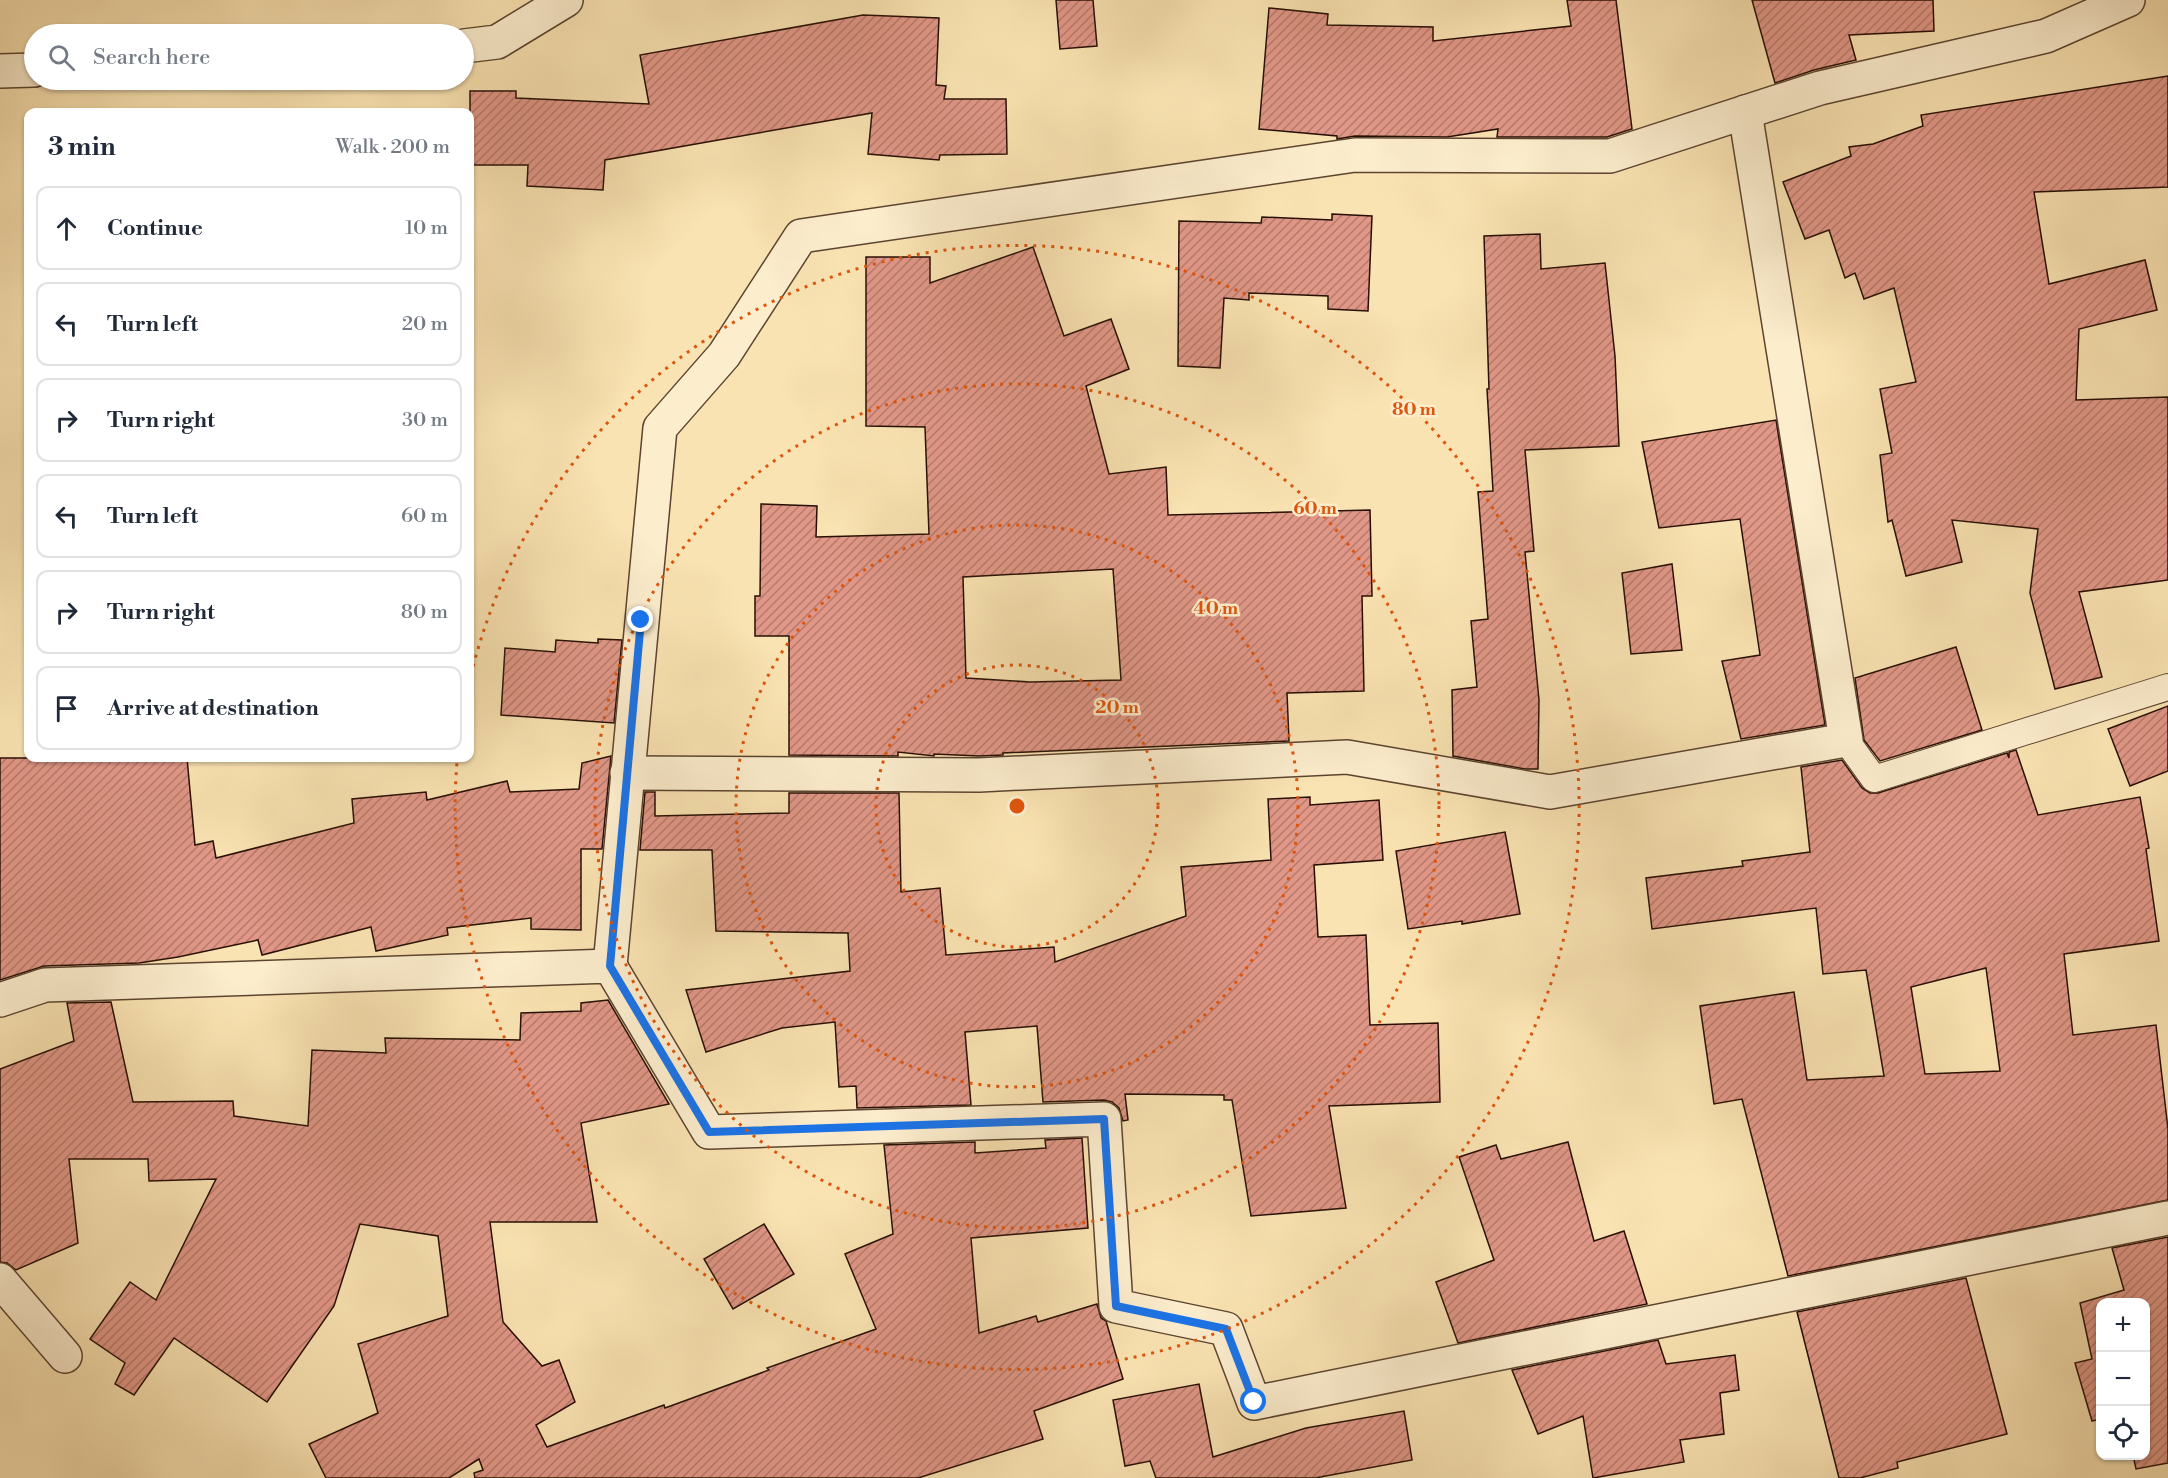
<!DOCTYPE html>
<html lang="en">
<head>
<meta charset="utf-8">
<style>
  :root { --surface:#fff; --page:#f2f2f3; --text:#1f2937; --muted:#747a83; --line:#e0e1e3 }
  body { margin:0; font-family:"Libre Bodoni",serif; background:var(--page); color:var(--text) }
  .controls { position:absolute; right:18px; bottom:18px; display:grid; overflow:hidden; border-radius:12px; box-shadow:0 2px 4px #0004 }
  .controls button { width:54px; height:54px; display:grid; place-items:center; padding:0; border:0; border-bottom:2px solid var(--line); background:var(--surface); color:var(--text); font:30px sans-serif }
  .stop { position:absolute; width:18px; height:18px; margin:-14px; border:4px solid #1a73e8; border-radius:50%; background:#fff }
  .stop.end { background:#1a73e8; border-color:#fff; box-shadow:0 2px 6px #0008 }
  .list { margin:0; padding:0; list-style:none }
  h2 { display:flex; justify-content:space-between; align-items:center; height:78px; margin:0; padding:0 24px; font-size:26px }
  h2 small { font-size:20px; font-weight:400; color:var(--muted) }
  .list li { display:grid; grid-template-columns:39px 1fr auto; gap:18px; align-items:center; box-sizing:border-box; height:84px; margin:0 12px 12px; padding:0 12px; border:2px solid var(--line); border-radius:12px }
  .list b { display:block; font-size:22px; white-space:nowrap }
  .list em { font-size:20px; font-style:normal; color:var(--muted) }
  .icon { flex:none; width:33px; height:33px; fill:none; stroke:currentColor; stroke-width:2; stroke-linecap:round; stroke-linejoin:round }
  .map { position:relative; flex:none; width:2168px; height:1478px; overflow:hidden }
  .search { position:absolute; background:var(--surface); box-shadow:0 2px 4px #0004; left:24px; top:24px; width:450px; height:66px; display:flex; align-items:center; gap:15px; box-sizing:border-box; padding:0 21px; border-radius:33px; color:var(--muted); font-size:22px }
  .panel { position:absolute; background:var(--surface); box-shadow:0 2px 4px #0004; left:24px; top:108px; width:450px; height:654px; border-radius:12px }
  .map>svg:first-child { display:block }
</style>
</head>
<body>
<div class="map">
<svg width="2168" height="1478" viewBox="0 0 2168 1478">
  <defs>
    <pattern id="building-hatch" width="6" height="6" patternUnits="userSpaceOnUse" patternTransform="scale(1.5)"><rect width="6" height="6" fill="#e19787"/><path d="M-1 1l2-2M0 6l6-6M5 7l2-2" fill="none" stroke="#b67a6c"/></pattern>
  </defs>
  <rect width="100%" height="100%" fill="#fae3b2"/>
  <filter id="stains"><feTurbulence type="fractalNoise" baseFrequency=".00333" numOctaves="4"/><feColorMatrix values="0 0 0 0 .2 0 0 0 0 .09 0 0 0 0 .02 0 0 0 .5 -.17"/></filter>
  <radialGradient id="worn" r=".72"><stop offset=".6" stop-color="#630" stop-opacity="0"/><stop offset="1" stop-color="#630" stop-opacity=".3"/></radialGradient>
  <g fill="url(#building-hatch)" stroke="#270f05" stroke-width="1.5" fill-rule="evenodd">
    <path d="M 1056,0 L 1093,0 L 1097,46 L 1060,49 Z"/>
    <path d="M 1567,0 L 1616,0 L 1632,129 L 1607,137 L 1497,137 L 1498,129 L 1447,137 L 1355,136 L 1337,139 L 1337,136 L 1259,129 L 1269,8 L 1328,14 L 1327,25 L 1433,27 L 1433,41 L 1571,26 Z"/>
    <path d="M 1752,0 L 1933,0 L 1934,31 L 1849,35 L 1856,60 L 1814,70 L 1775,83 Z"/>
    <path d="M 863,15 L 939,18 L 936,85 L 946,86 L 944,99 L 1006,99 L 1007,154 L 940,155 L 939,160 L 868,154 L 872,113 L 605,160 L 603,190 L 527,186 L 528,165 L 470,165 L 470,91 L 516,91 L 516,98 L 649,104 L 640,55 Z"/>
    <path d="M 2168,76 L 2168,187 L 2034,192 L 2049,284 L 2145,260 L 2157,310 L 2079,329 L 2076,400 L 2168,397 L 2168,580 L 2079,592 L 2102,677 L 2055,689 L 2030,593 L 2038,529 L 1952,520 L 1962,562 L 1906,576 L 1892,520 L 1888,522 L 1880,455 L 1892,453 L 1880,389 L 1916,382 L 1894,288 L 1864,299 L 1855,273 L 1845,278 L 1829,230 L 1805,239 L 1783,182 L 1851,156 L 1849,147 L 1873,144 L 1923,126 L 1921,115 Z"/>
    <path d="M 1332,214 L 1372,216 L 1368,311 L 1328,309 L 1328,296 L 1249,293 L 1249,300 L 1224,298 L 1220,368 L 1178,366 L 1179,221 L 1261,223 L 1262,217 L 1332,220 Z"/>
    <path d="M 1540,234 L 1541,269 L 1605,263 L 1615,356 L 1619,446 L 1525,450 L 1534,551 L 1525,552 L 1539,700 L 1538,769 L 1525,769 L 1453,756 L 1452,690 L 1477,687 L 1471,621 L 1488,619 L 1478,492 L 1493,491 L 1487,389 L 1489,389 L 1484,236 Z"/>
    <path d="M 1033,247 L 1064,336 L 1111,319 L 1129,369 L 1086,386 L 1109,474 L 1166,467 L 1168,515 L 1370,510 L 1372,596 L 1362,596 L 1364,691 L 1287,693 L 1289,741 L 1003,753 L 1003,755 L 979,756 L 934,754 L 934,756 L 898,752 L 898,756 L 789,755 L 789,636 L 755,636 L 755,596 L 760,596 L 761,504 L 817,506 L 816,537 L 929,534 L 925,427 L 866,426 L 866,257 L 930,257 L 930,283 ZM 1113,569 L 1121,680 L 1030,682 L 966,678 L 963,577 Z"/>
    <path d="M 1776,420 L 1825,725 L 1741,739 L 1722,661 L 1760,655 L 1740,519 L 1659,528 L 1642,442 Z"/>
    <path d="M 1672,564 L 1682,650 L 1631,654 L 1622,573 Z"/>
    <path d="M 598,639 L 622,640 L 614,723 L 501,715 L 505,648 L 555,652 L 556,640 L 598,643 Z"/>
    <path d="M 1956,647 L 1982,730 L 1880,761 L 1864,740 L 1855,678 Z"/>
    <path d="M 2168,706 L 2168,771 L 2130,786 L 2108,729 Z"/>
    <path d="M 2016,750 L 2038,815 L 2140,797 L 2149,848 L 2146,849 L 2159,941 L 2064,954 L 2073,1035 L 2156,1025 L 2168,1129 L 2168,1200 L 1788,1276 L 1742,1099 L 1714,1104 L 1700,1006 L 1794,992 L 1807,1080 L 1884,1076 L 1866,970 L 1823,974 L 1816,908 L 1652,929 L 1646,878 L 1743,866 L 1742,861 L 1810,852 L 1801,767 L 1842,760 L 1862,788 L 1870,793 L 1878,793 L 2007,753 L 2009,758 L 2009,752 ZM 1986,968 L 2000,1071 L 1925,1074 L 1911,987 Z"/>
    <path d="M 611,756 L 602,849 L 581,849 L 581,930 L 531,929 L 531,918 L 447,928 L 448,935 L 376,951 L 371,927 L 262,955 L 258,940 L 178,957 L 139,963 L 44,966 L 0,980 L 0,758 L 187,758 L 195,845 L 213,841 L 216,858 L 354,823 L 352,799 L 426,792 L 427,800 L 507,781 L 510,792 L 579,789 L 582,763 Z"/>
    <path d="M 645,792 L 655,792 L 655,816 L 789,813 L 789,793 L 899,793 L 901,892 L 940,888 L 946,955 L 1054,947 L 1055,962 L 1186,916 L 1181,867 L 1271,860 L 1268,799 L 1310,797 L 1310,805 L 1379,800 L 1383,860 L 1314,865 L 1318,937 L 1366,935 L 1370,1025 L 1438,1023 L 1440,1102 L 1329,1106 L 1346,1208 L 1251,1216 L 1232,1100 L 1224,1100 L 1224,1095 L 1125,1094 L 1128,1120 L 1123,1121 L 1119,1108 L 1112,1102 L 1104,1100 L 1043,1102 L 1037,1026 L 965,1032 L 971,1105 L 857,1108 L 856,1086 L 839,1087 L 835,1022 L 782,1028 L 706,1052 L 686,990 L 850,971 L 848,933 L 716,931 L 712,850 L 640,850 Z"/>
    <path d="M 1505,832 L 1520,914 L 1462,924 L 1462,921 L 1408,929 L 1396,851 Z"/>
    <path d="M 608,1000 L 669,1104 L 581,1123 L 597,1222 L 490,1222 L 503,1322 L 542,1366 L 559,1360 L 575,1402 L 536,1425 L 547,1447 L 664,1405 L 665,1408 L 769,1370 L 767,1368 L 876,1329 L 845,1254 L 893,1234 L 884,1145 L 975,1142 L 975,1153 L 1046,1148 L 1045,1140 L 1082,1138 L 1088,1228 L 971,1238 L 979,1333 L 1036,1316 L 1038,1322 L 1097,1304 L 1101,1318 L 1106,1321 L 1123,1379 L 1034,1411 L 1043,1439 L 918,1478 L 475,1478 L 474,1473 L 483,1470 L 479,1459 L 449,1478 L 326,1478 L 309,1444 L 378,1413 L 358,1344 L 448,1316 L 438,1236 L 360,1224 L 334,1306 L 267,1402 L 174,1338 L 134,1395 L 115,1384 L 125,1363 L 90,1339 L 130,1282 L 156,1300 L 216,1179 L 149,1181 L 148,1159 L 69,1159 L 78,1243 L 16,1270 L 7,1263 L 0,1262 L 0,1069 L 74,1041 L 67,1003 L 111,1002 L 133,1102 L 233,1101 L 234,1116 L 308,1126 L 312,1050 L 386,1053 L 385,1038 L 520,1040 L 521,1013 L 581,1011 L 581,1003 Z"/>
    <path d="M 1568,1142 L 1594,1241 L 1624,1231 L 1647,1304 L 1458,1343 L 1436,1282 L 1494,1260 L 1459,1157 L 1496,1145 L 1501,1159 Z"/>
    <path d="M 764,1224 L 794,1274 L 733,1309 L 704,1259 Z"/>
    <path d="M 2168,1237 L 2168,1463 L 2136,1469 L 2133,1455 L 2145,1455 L 2145,1302 L 2100,1302 L 2100,1419 L 2092,1421 L 2075,1363 L 2092,1359 L 2080,1303 L 2124,1290 L 2112,1248 Z"/>
    <path d="M 1966,1278 L 2007,1434 L 1897,1462 L 1898,1468 L 1860,1478 L 1839,1478 L 1797,1312 Z"/>
    <path d="M 1658,1340 L 1666,1364 L 1735,1355 L 1739,1390 L 1720,1393 L 1724,1434 L 1680,1440 L 1684,1462 L 1593,1478 L 1583,1416 L 1538,1434 L 1512,1370 Z"/>
    <path d="M 1199,1384 L 1213,1457 L 1306,1428 L 1404,1411 L 1412,1460 L 1315,1478 L 1156,1478 L 1150,1461 L 1125,1466 L 1113,1400 Z"/>
  </g>
  <g fill="none" stroke-linecap="round" stroke-linejoin="round">
    <defs>
      <path id="service" d="M 1846,740 L 1874,779 L 2168,687"/>
      <g id="minor">
        <path d="M 464,46 L 497,42 L 566,0"/>
        <path d="M 0,71 L 34,70"/>
        <path d="M 627,773 L 979,775 L 1347,757 L 1550,792 L 1846,740 L 1745,112"/>
        <path d="M 610,966 L 660,428 L 724,355 L 801,236 L 1355,155 L 1610,156 L 1820,88 L 2046,36 L 2128,0"/>
        <path d="M 0,1000 L 45,985 L 610,966 L 709,1132 L 1104,1119 L 1116,1306 L 1226,1329 L 1254,1403 L 2168,1218"/>
        <path d="M 0,1280 L 65,1356"/>
      </g>
    </defs>
    <use href="#service" stroke="#5c4430" stroke-width="28"/>
    <use href="#minor" stroke="#5c4430" stroke-width="36"/>
    <use href="#service" stroke="#fcedcd" stroke-width="26"/>
    <use href="#minor" stroke="#fcedcd" stroke-width="33"/>
  </g>
  <g fill="none" stroke-linecap="round" stroke-linejoin="round">
    <path stroke="#1a73e8" stroke-width="8" d="M 641,620 L 610,966 L 709,1132 L 1104,1119 L 1116,1306 L 1226,1329 L 1254,1402"/>
  </g>
  <g fill="none" stroke="#de550c" stroke-width="3" stroke-dasharray="3 6">
    <circle cx="1017" cy="806" r="141"/>
    <circle cx="1017" cy="806" r="281"/>
    <circle cx="1017" cy="806" r="422"/>
    <path d="M471 675A562 562 0 1 1 457 762"/>
  </g>
  <circle cx="1017" cy="806" r="9" fill="#de550c" stroke="#fcedcd" stroke-width="3"/>
  <g font-size="18" text-anchor="middle" font-weight="bold" fill="#de550c" stroke="#fcedcd" stroke-width="5" stroke-linejoin="round" paint-order="stroke">
    <text x="1414" y="415">80 m</text>
    <text x="1315" y="514">60 m</text>
    <text x="1216" y="614">40 m</text>
    <text x="1117" y="713">20 m</text>
  </g>
  <rect width="100%" height="100%" filter="url(#stains)"/>
  <rect width="100%" height="100%" fill="url(#worn)"/>
</svg>
<div class="controls">
<button>+</button>
<button>−</button>
<button><svg class="icon" aria-label="locate" viewBox="0 0 24 24"><circle cx="12" cy="12" r="6"/><path d="M12 2v4M12 18v4M2 12h4M18 12h4"/></svg></button>
</div>
<div class="stop" style="left:1254px;top:1402px"></div>
<div class="stop end" style="left:641px;top:620px"></div>
<div class="search"><svg class="icon" aria-label="search" viewBox="0 0 24 24"><circle cx="10" cy="10" r="6"/><path d="M15 15l6 6"/></svg>Search here</div>
<section class="panel">
<h2>3 min<small>Walk · 200 m</small></h2>
<ul class="list">
<li><svg class="icon" aria-label="ahead" viewBox="0 0 24 24"><path d="M12 20V5M6 11l6-6 6 6"/></svg><div><b>Continue</b></div><em>10 m</em></li>
<li><svg class="icon" aria-label="left" viewBox="0 0 24 24"><path d="M17 20v-9H6M10 6l-5 5 5 5"/></svg><div><b>Turn left</b></div><em>20 m</em></li>
<li><svg class="icon" aria-label="right" viewBox="0 0 24 24"><path d="M7 20v-9h11M14 6l5 5-5 5"/></svg><div><b>Turn right</b></div><em>30 m</em></li>
<li><svg class="icon" aria-label="left" viewBox="0 0 24 24"><path d="M17 20v-9H6M10 6l-5 5 5 5"/></svg><div><b>Turn left</b></div><em>60 m</em></li>
<li><svg class="icon" aria-label="right" viewBox="0 0 24 24"><path d="M7 20v-9h11M14 6l5 5-5 5"/></svg><div><b>Turn right</b></div><em>80 m</em></li>
<li><svg class="icon" aria-label="arrive" viewBox="0 0 24 24"><path d="M6 21V4h12l-3 4 3 4H6"/></svg><div><b>Arrive at destination</b></div></li>
</ul>
</section>
</div>
</body>
</html>
